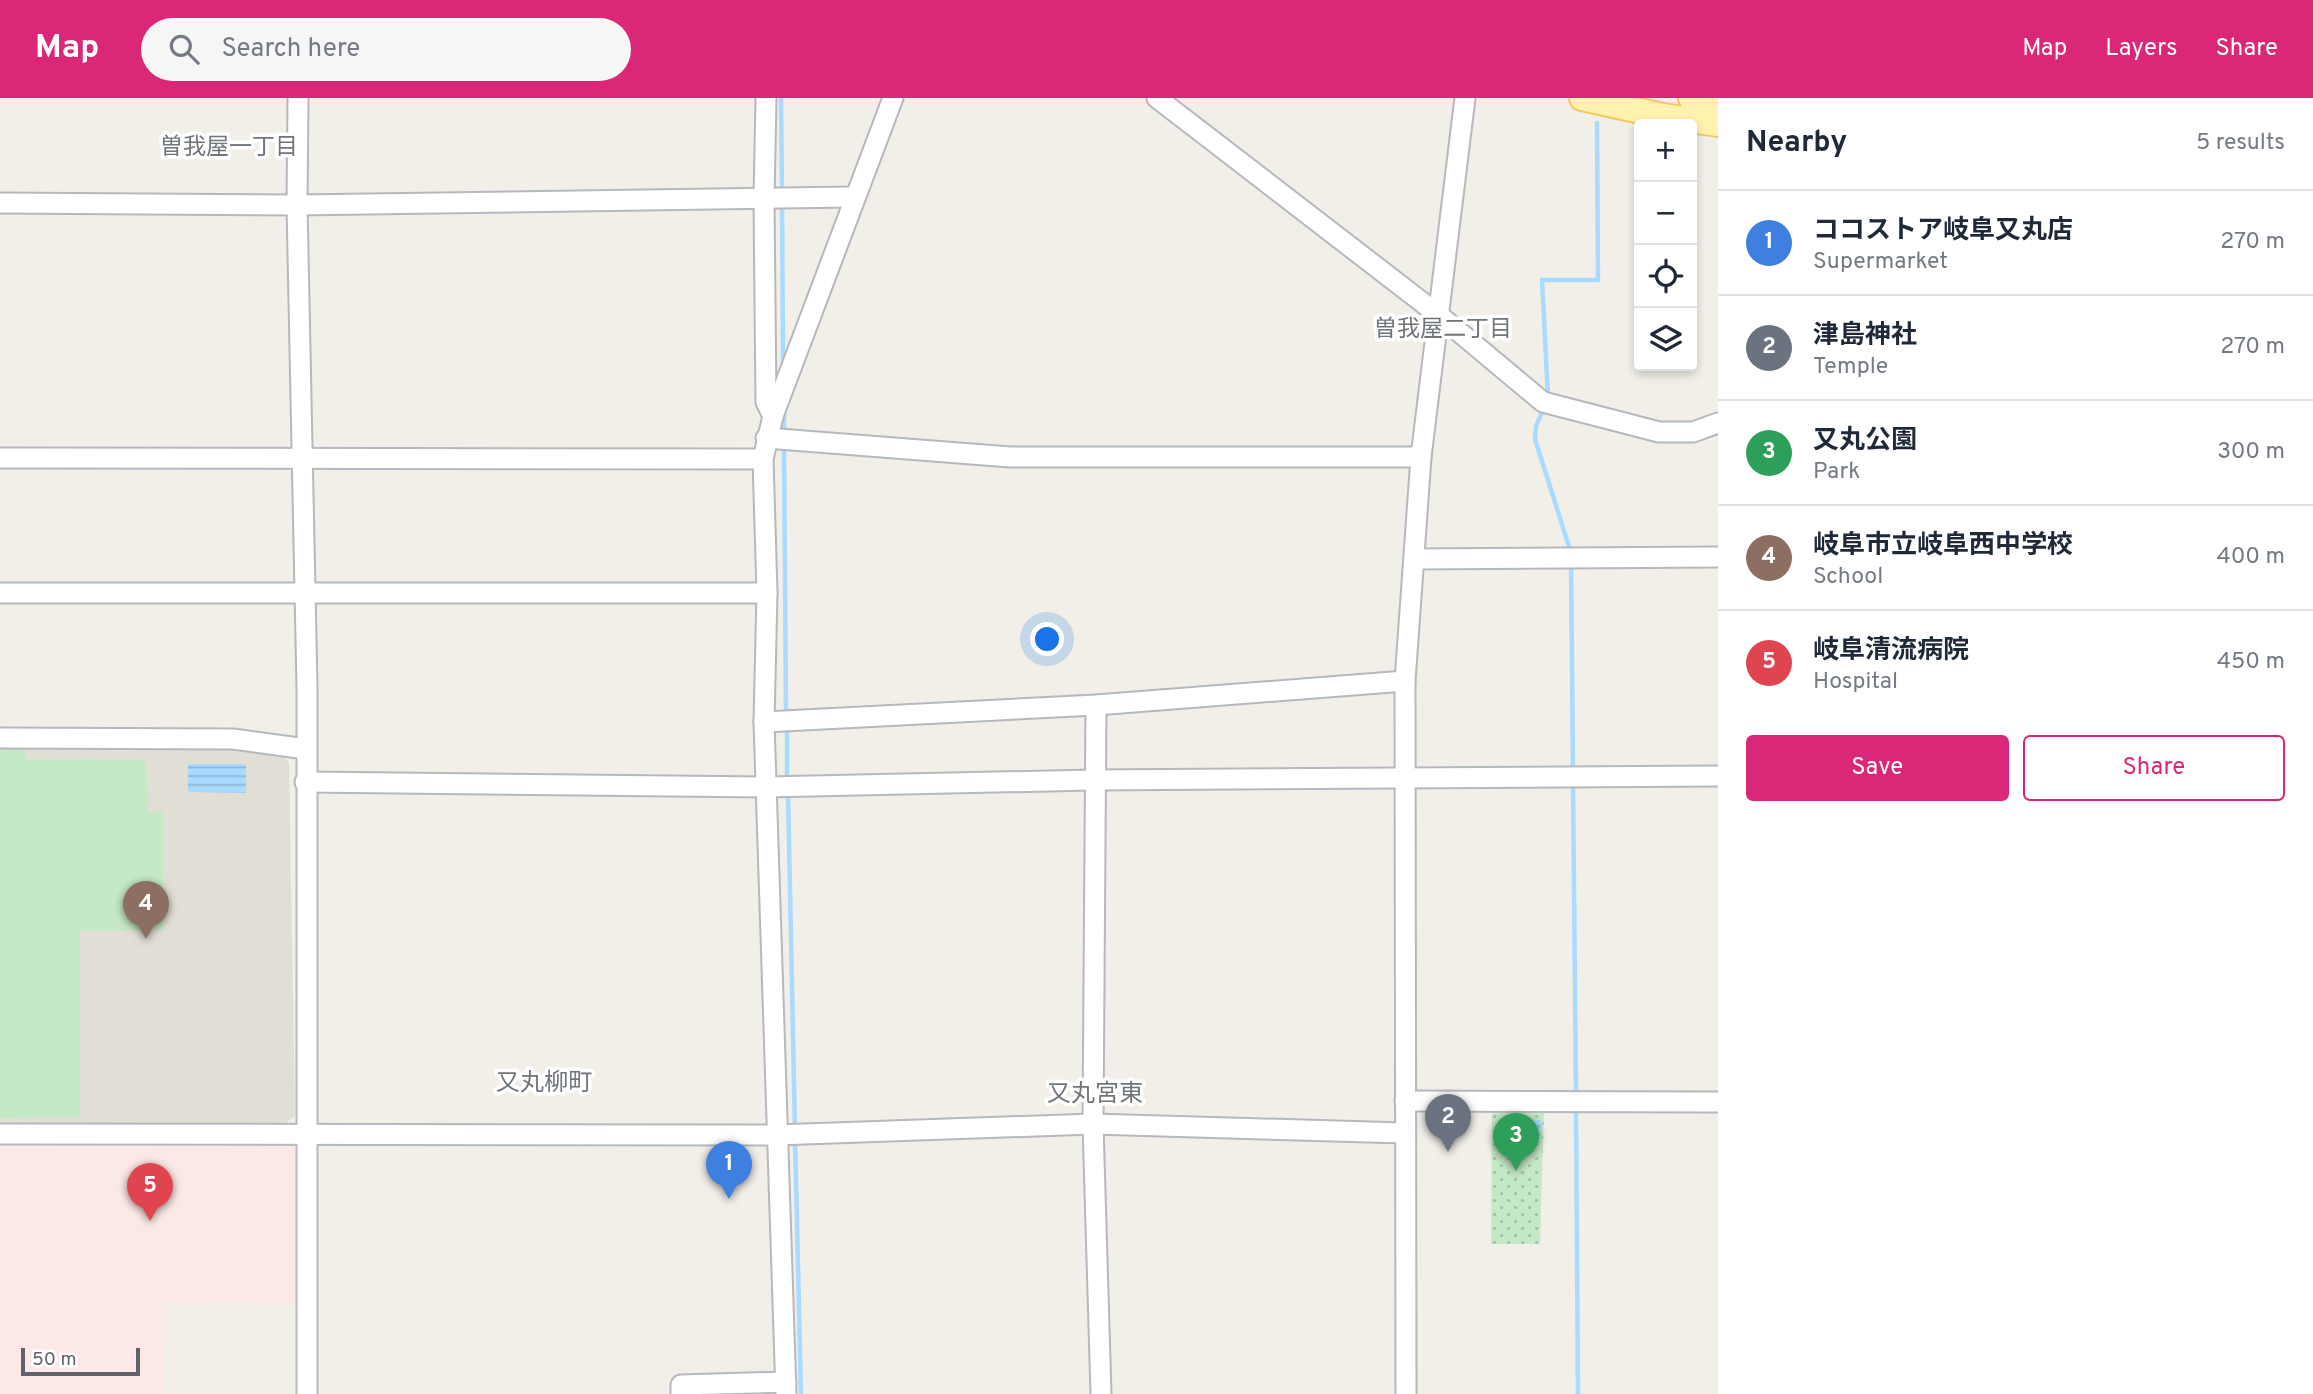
<!DOCTYPE html>
<html lang="en">
<head>
<meta charset="utf-8">
<style>
  :root { --surface:#fff; --page:#f6f6f7; --text:#1f2937; --muted:#747a83; --line:#e0e1e3; --accent:#db2777 }
  body { margin:0; font-family:Overpass,"Noto Sans JP",sans-serif; background:var(--page); color:var(--text) }
  .controls { position:absolute; right:21px; top:21px; display:grid; overflow:hidden; border-radius:7px; box-shadow:0 4px 10px #0003 }
  .controls button { width:63px; height:63px; display:grid; place-items:center; padding:0; border:0; border-bottom:2px solid var(--line); background:var(--surface); color:var(--text); font:35px sans-serif }
  .scale { position:absolute; left:21px; bottom:18px; width:119px; box-sizing:border-box; padding-left:7px; border:4px solid #5f6368; border-top:0; font-size:19px; line-height:24px; white-space:nowrap; color:#5f6368; -webkit-text-stroke:5px #fff; paint-order:stroke }
  .you { position:absolute; left:1048px; top:542px; width:24px; height:24px; margin:-18px; border:5px solid #fff; border-radius:50%; background:#1a73e8; box-shadow:0 0 0 10px #1a73e833 }
  .badge { display:grid; place-items:center; width:46px; height:46px; border-radius:50%; background:var(--accent); color:#fff; font-size:23px; font-weight:700 }
  .pin { position:absolute; translate:-50% -58px; filter:drop-shadow(0 2px 4px #0008) }
  .pin::after { content:''; position:absolute; top:37px; width:24px; height:21px; background:inherit; clip-path:polygon(0 0,100% 0,50% 100%) }
  .list { margin:0; padding:0; list-style:none }
  h2 { display:flex; justify-content:space-between; align-items:center; height:91px; margin:0; padding:0 28px; font-size:30px }
  h2 small { font-size:23px; font-weight:400; color:var(--muted) }
  .list li { display:grid; grid-template-columns:46px 1fr auto; gap:21px; align-items:center; box-sizing:border-box; height:105px; padding:0 28px; border-top:2px solid var(--line) }
  .list b { display:block; font-size:26px; white-space:nowrap }
  .list p { margin:0; font-size:23px; white-space:nowrap; color:var(--muted) }
  .list em { font-size:23px; font-style:normal; color:var(--muted) }
  .actions { display:flex; gap:14px; padding:21px 28px }
  .actions a { flex:1; padding:16px 0; border:2px solid var(--accent); border-radius:7px; text-align:center; font-size:24px; color:var(--accent) }
  .actions .main { background:var(--accent); color:#fff }
  .icon { flex:none; width:38px; height:38px; fill:none; stroke:currentColor; stroke-width:2; stroke-linecap:round; stroke-linejoin:round }
  .map { position:relative; flex:none; width:1718px; height:1296px; overflow:hidden }
  header { display:flex; align-items:center; gap:42px; box-sizing:border-box; height:98px; padding:0 35px; background:var(--accent); color:#fff }
  header strong { font-size:33px }
  nav { display:flex; gap:38px; margin-inline-start:auto; font-size:24px }
  .search { width:490px; height:63px; background:var(--page); display:flex; align-items:center; gap:18px; box-sizing:border-box; padding:0 24px; border-radius:38px; color:var(--muted); font-size:26px }
  main { display:flex }
  aside { flex:1; background:var(--surface) }
  .map>svg:first-child { display:block }
</style>
</head>
<body>
<header>
<strong>Map</strong>
<div class="search"><svg class="icon" aria-label="search" viewBox="0 0 24 24"><circle cx="10" cy="10" r="6"/><path d="M15 15l6 6"/></svg>Search here</div>
<nav><a>Map</a><a>Layers</a><a>Share</a></nav>
</header>
<main>
<div class="map">
<svg width="1718" height="1296" viewBox="0 0 1718 1296">
  <defs>
    <pattern id="park-dots" width="8" height="8" patternUnits="userSpaceOnUse" patternTransform="scale(1.75)"><rect width="8" height="8" fill="#c5e8c5"/><path d="M2 2h.1M6 6h.1" fill="none" stroke="#a3c0a4" stroke-width="1.8" stroke-linecap="round"/></pattern>
    <pattern id="water-rules" width="6" height="5" patternUnits="userSpaceOnUse" patternTransform="scale(1.75)"><rect width="6" height="5" fill="#aadaff"/><path d="M0 2.5h6" fill="none" stroke="#8eb4d2"/></pattern>
  </defs>
  <rect width="100%" height="100%" fill="#f1efe8"/>
  <path fill="#e1ded6" d="M 0,642 L 217,646 L 282,657 L 289,665 L 295,1017 L 285,1026 L 0,1026 Z"/>
  <path fill="#fce8e6" d="M 0,1041 L 301,1043 L 301,1206 L 165,1204 L 164,1296 L 0,1296 Z"/>
  <path fill="#c5e8c5" d="M 0,651 L 25,651 L 26,661 L 146,662 L 148,714 L 163,714 L 163,832 L 80,833 L 80,1019 L 0,1020 Z"/>
  <path fill="url(#park-dots)" d="M 1517,1012 L 1544,1013 L 1540,1146 L 1491,1146 L 1492,1016 Z"/>
  <g fill="url(#water-rules)">
    <path d="M 188,666 L 246,666 L 246,695 L 188,694 Z"/>
    <path d="M 1519,1022 L 1541,1022 L 1540,1045 L 1520,1046 Z"/>
  </g>
  <g fill="none" stroke-linecap="round" stroke-linejoin="round">
    <g stroke="#aadaff" stroke-width="4.5">
      <path d="M 781,0 L 782,95"/>
      <path d="M 782,104 L 783,266"/>
      <path d="M 1548,299 L 1542,182 L 1598,182 L 1597,25"/>
      <path d="M 1544,310 L 1536,328 L 1535,341 L 1571,455"/>
      <path d="M 784,314 L 784,336"/>
      <path d="M 784,345 L 786,616"/>
      <path d="M 1571,464 L 1573,672"/>
      <path d="M 787,629 L 787,683"/>
      <path d="M 1573,684 L 1576,998"/>
      <path d="M 788,695 L 795,1033"/>
      <path d="M 1576,1010 L 1578,1296"/>
      <path d="M 795,1041 L 801,1296"/>
    </g>
    <defs>
      <g id="minor">
        <path d="M 298,0 L 297,107 L 307,589 L 307,1296"/>
        <path d="M 766,0 L 764,102 L 766,304 L 773,318"/>
        <path d="M 1157,0 L 1440,218 L 1543,304 L 1659,334 L 1693,334 L 1718,325"/>
        <path d="M 0,105 L 297,107 L 853,99"/>
        <path d="M 766,340 L 1010,359 L 1421,359"/>
        <path d="M 0,360 L 763,361"/>
        <path d="M 1414,461 L 1718,459"/>
        <path d="M 0,495 L 767,495"/>
        <path d="M 1096,607 L 1093,1026 L 1101,1296"/>
        <path d="M 764,624 L 1096,607 L 1405,583"/>
        <path d="M 0,640 L 233,641 L 306,651"/>
        <path d="M 305,684 L 766,689 L 1093,682 L 1718,678"/>
        <path d="M 1405,1003 L 1718,1004"/>
        <path d="M 0,1036 L 776,1037 L 1093,1026 L 1404,1035"/>
        <path d="M 681,1296 L 681,1287 L 786,1284"/>
        <path d="M 786,1296 L 764,624 L 767,495 L 763,361 L 773,318 L 893,0"/>
        <path d="M 1406,1296 L 1405,583 L 1421,359 L 1465,0"/>
      </g>
      <g id="major">
        <path d="M 1582,0 L 1663,18 L 1718,26"/>
        <path d="M 1691,0 L 1718,4"/>
      </g>
    </defs>
    <use href="#minor" stroke="#b5b8bc" stroke-width="23"/>
    <use href="#major" stroke="#f2c960" stroke-width="28"/>
    <use href="#minor" stroke="#fff" stroke-width="19"/>
    <use href="#major" stroke="#fff2af" stroke-width="24"/>
  </g>
  <g text-anchor="middle" dominant-baseline="central" stroke-width="7" stroke-linejoin="round" paint-order="stroke">
    <g font-size="23" fill="#70757a" stroke="#fff">
      <text x="229" y="50">曽我屋一丁目</text>
      <text x="1443" y="232">曽我屋二丁目</text>
    </g>
    <g font-size="24" fill="#70757a" stroke="#fff">
      <text x="544" y="986">又丸柳町</text>
      <text x="1095" y="997">又丸宮東</text>
    </g>
  </g>
</svg>
<div class="controls">
<button>+</button>
<button>−</button>
<button><svg class="icon" aria-label="locate" viewBox="0 0 24 24"><circle cx="12" cy="12" r="6"/><path d="M12 2v4M12 18v4M2 12h4M18 12h4"/></svg></button>
<button><svg class="icon" aria-label="layers" viewBox="0 0 24 24"><path d="M12 4l9 5-9 5-9-5zM3 14l9 5 9-5"/></svg></button>
</div>
<div class="scale">50 m</div>
<div class="you"></div>
<div class="pin badge" style="left:729px;top:1101px;background:#3f7fe0">1</div>
<div class="pin badge" style="left:1448px;top:1054px;background:#6b7280">2</div>
<div class="pin badge" style="left:1516px;top:1073px;background:#2e9e5b">3</div>
<div class="pin badge" style="left:146px;top:841px;background:#8d6e63">4</div>
<div class="pin badge" style="left:150px;top:1123px;background:#e0444e">5</div>
</div>
<aside>
<h2>Nearby<small>5 results</small></h2>
<ul class="list">
<li><span class="badge" style="background:#3f7fe0">1</span><div><b>ココストア岐阜又丸店</b><p>Supermarket</p></div><em>270 m</em></li>
<li><span class="badge" style="background:#6b7280">2</span><div><b>津島神社</b><p>Temple</p></div><em>270 m</em></li>
<li><span class="badge" style="background:#2e9e5b">3</span><div><b>又丸公園</b><p>Park</p></div><em>300 m</em></li>
<li><span class="badge" style="background:#8d6e63">4</span><div><b>岐阜市立岐阜西中学校</b><p>School</p></div><em>400 m</em></li>
<li><span class="badge" style="background:#e0444e">5</span><div><b>岐阜清流病院</b><p>Hospital</p></div><em>450 m</em></li>
</ul>
<div class="actions"><a class="main">Save</a><a>Share</a></div>
</aside>
</main>
</body>
</html>
